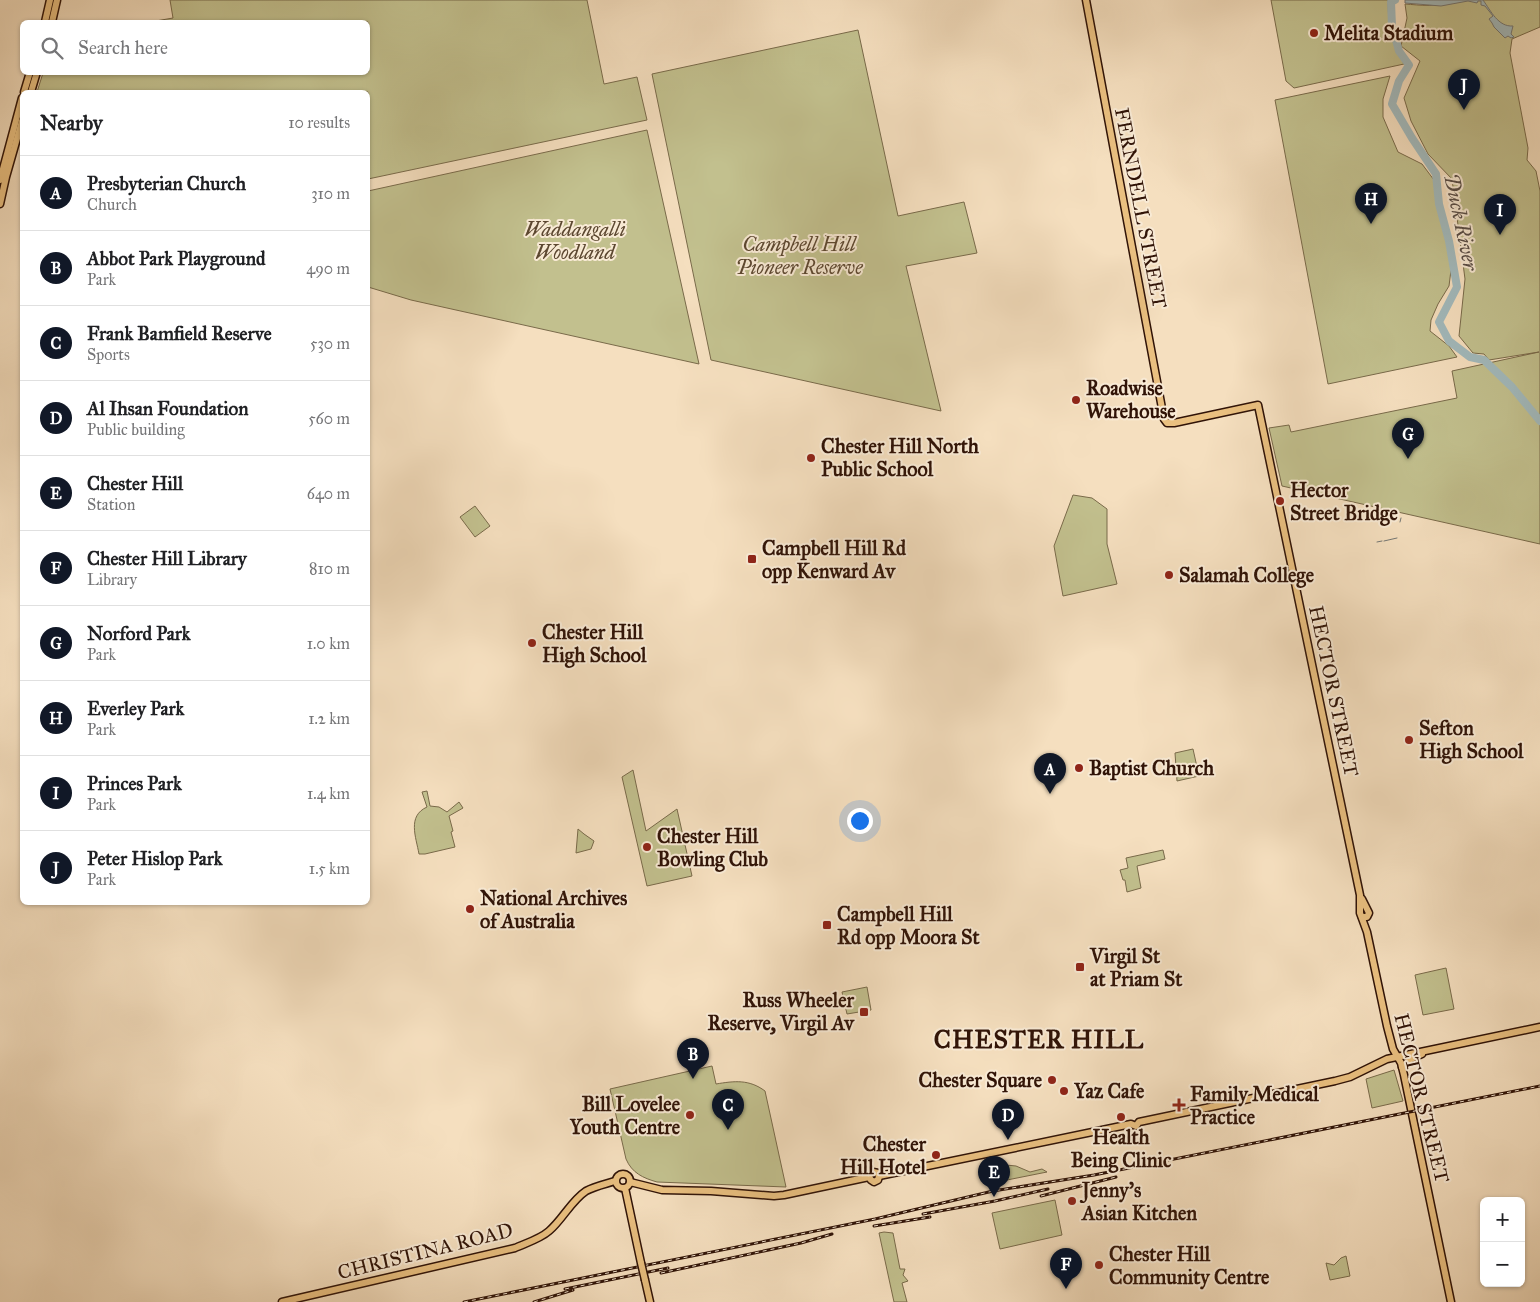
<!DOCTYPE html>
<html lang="en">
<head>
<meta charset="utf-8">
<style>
  :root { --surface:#fff; --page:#f2f2f2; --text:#202124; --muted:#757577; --line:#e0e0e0; --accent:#111827 }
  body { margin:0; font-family:"IM FELL Great Primer",serif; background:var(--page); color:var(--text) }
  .controls { position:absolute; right:15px; bottom:15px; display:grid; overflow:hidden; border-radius:8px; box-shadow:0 1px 4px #0004 }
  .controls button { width:45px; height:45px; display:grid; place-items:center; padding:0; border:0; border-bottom:1px solid var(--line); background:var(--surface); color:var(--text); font:25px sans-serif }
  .you { position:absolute; left:859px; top:820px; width:18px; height:18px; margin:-12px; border:4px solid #fff; border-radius:50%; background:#1a73e8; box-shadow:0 0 0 8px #1a73e833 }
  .badge { display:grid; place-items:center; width:32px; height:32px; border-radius:50%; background:var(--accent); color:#fff; font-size:16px; font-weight:700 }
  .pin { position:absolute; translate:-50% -41px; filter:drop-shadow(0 1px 2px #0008) }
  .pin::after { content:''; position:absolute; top:26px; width:18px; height:15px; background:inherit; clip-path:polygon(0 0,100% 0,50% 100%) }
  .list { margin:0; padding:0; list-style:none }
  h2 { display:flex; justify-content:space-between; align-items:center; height:65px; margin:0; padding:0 20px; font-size:21px }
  h2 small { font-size:16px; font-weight:400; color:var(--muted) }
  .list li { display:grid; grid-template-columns:32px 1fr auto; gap:15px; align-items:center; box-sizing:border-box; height:75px; padding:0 20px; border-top:1px solid var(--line) }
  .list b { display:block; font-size:19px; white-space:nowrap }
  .list p { margin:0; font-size:16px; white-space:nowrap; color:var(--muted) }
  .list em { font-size:16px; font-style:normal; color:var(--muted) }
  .icon { flex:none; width:28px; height:28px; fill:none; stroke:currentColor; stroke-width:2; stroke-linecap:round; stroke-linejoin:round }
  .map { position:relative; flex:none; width:1540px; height:1302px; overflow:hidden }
  .search { position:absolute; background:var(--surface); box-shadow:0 1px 4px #0004; left:20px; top:20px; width:350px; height:55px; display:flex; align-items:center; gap:12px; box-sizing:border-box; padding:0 18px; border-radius:8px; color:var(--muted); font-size:19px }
  .panel { position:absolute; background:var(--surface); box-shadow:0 1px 4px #0004; left:20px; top:90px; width:350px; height:815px; border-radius:8px }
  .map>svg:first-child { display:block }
</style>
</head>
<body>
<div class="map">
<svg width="1540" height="1302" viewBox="0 0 1540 1302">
  <rect width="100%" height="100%" fill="#f5dfbf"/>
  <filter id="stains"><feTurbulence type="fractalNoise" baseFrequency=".004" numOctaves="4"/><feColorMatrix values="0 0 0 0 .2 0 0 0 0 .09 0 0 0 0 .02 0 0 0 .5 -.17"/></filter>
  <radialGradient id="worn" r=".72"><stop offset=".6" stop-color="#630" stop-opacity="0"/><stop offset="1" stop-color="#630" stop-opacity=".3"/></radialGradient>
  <g fill="#c2c08e" stroke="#796a4a">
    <path d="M 170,0 L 587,0 L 604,84 L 637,77 L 647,120 L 368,179 L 368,92 L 37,92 L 43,73 L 368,72 L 368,22 L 150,22 L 173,18 Z"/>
    <path d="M 1271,0 L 1388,0 L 1389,28 L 1404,64 L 1294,88 L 1286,81 Z"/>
    <path d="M 1452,0 L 1540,0 L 1540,27 L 1512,39 L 1510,53 L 1528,148 L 1527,160 L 1536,171 L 1540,191 L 1540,544 L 1282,486 L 1269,428 L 1289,425 L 1291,432 L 1457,398 L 1452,371 L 1539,352 L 1489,360 L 1484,354 L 1473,353 L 1459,336 L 1465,279 L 1452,179 L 1428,154 L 1411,121 L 1404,98 L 1420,61 L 1401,46 L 1407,18 L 1405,4 C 1419,5 1440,8 1452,0 Z"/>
    <path d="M 858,30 L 898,216 L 964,202 L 977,253 L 906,266 L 941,411 L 711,360 L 652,74 Z"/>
    <path d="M 1390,76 L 1383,99 L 1383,117 L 1398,152 L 1422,164 L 1440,188 L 1440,212 L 1449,236 L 1446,238 L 1453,254 L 1449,286 L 1438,304 L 1431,320 L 1430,331 L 1449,346 L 1457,357 L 1328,384 L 1275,100 Z"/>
    <path d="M 647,130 L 699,364 L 411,300 L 368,287 L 368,191 Z"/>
    <path d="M 1073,495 L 1092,498 L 1107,509 L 1107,544 L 1117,584 L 1063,596 L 1054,546 Z"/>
    <path d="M 475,506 L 490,526 L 475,537 L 460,517 Z"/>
    <path d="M 1193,749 L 1199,776 L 1177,781 L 1175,753 Z"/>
    <path d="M 633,770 L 646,831 L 677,809 L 692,876 L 647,886 L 622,777 Z"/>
    <path d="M 427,791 L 430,806 L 439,807 L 447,812 L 459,802 L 463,808 L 449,816 L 453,831 L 451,832 L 455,847 L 425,854 L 419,854 C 416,837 407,816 427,807 L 422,792 Z"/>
    <path d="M 578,829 L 584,834 L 594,841 L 591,849 L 576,853 Z"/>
    <path d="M 1163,850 L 1165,859 L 1137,866 L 1141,888 L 1127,892 L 1125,880 L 1123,880 L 1120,870 L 1128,868 L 1126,858 Z"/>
    <path d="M 1446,968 L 1454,1009 L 1423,1015 L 1415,975 Z"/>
    <path d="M 867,987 L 871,1010 L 847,1014 L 842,992 Z"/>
    <path d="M 712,1066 L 716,1084 C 734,1081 749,1079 765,1091 L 786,1187 L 657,1182 C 643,1178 632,1173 626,1159 L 610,1089 Z"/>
    <path d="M 1394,1070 L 1403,1101 L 1372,1108 L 1366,1079 Z"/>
    <path d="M 997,1162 L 1006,1165 L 1016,1166 L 1030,1172 L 1042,1169 L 1047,1172 L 987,1184 L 984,1168 Z"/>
    <path d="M 1055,1200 L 1062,1235 L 1000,1249 L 992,1213 Z"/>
    <path d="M 884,1232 L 893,1233 L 900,1269 L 905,1269 L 903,1275 L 908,1281 L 902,1283 L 907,1302 L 894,1302 L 879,1233 Z"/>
    <path d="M 1346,1256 L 1350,1276 L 1330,1280 L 1326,1263 L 1334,1265 L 1341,1258 Z"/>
  </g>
  <path fill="#a2babd" stroke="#747774" d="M 1405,0 L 1483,0 C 1491,11 1498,27 1513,26 L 1511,34 L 1514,37 L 1511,38 L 1508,36 L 1505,38 L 1494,27 L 1492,23 L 1489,19 L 1493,16 L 1485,6 L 1481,5 L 1481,1 L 1478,1 L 1477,3 L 1468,1 L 1441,6 L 1405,3 Z"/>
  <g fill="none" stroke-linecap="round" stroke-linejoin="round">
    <g stroke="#747774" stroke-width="1">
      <path d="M 1400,522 L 1401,518"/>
      <path d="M 1384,541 L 1397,538"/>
      <path d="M 1377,542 L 1382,541"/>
    </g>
    <path stroke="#a2babd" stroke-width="8" d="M 1395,0 L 1391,2 L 1392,26 L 1399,51 L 1409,65 L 1399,81 L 1392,104 L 1412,138 L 1436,174 L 1439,204 L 1449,241 L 1457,287 L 1439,322 L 1449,341 L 1470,357 L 1484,360 L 1512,387 L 1540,421"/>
    <defs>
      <g id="major">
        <path d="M 1086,0 L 1164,419 L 1167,423 L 1174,423 L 1258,405 L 1360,895 L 1360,913 L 1367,932 L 1387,1026 L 1393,1049 L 1401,1063 L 1404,1075 L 1451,1302"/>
        <path d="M 45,22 L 50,0"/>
        <path d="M 52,22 L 57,0"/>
        <path d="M 24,92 L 30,72"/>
        <path d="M 31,92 L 37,72"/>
        <path d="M 0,180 L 22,98"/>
        <path d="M 0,204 L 6,177 L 22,121"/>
        <path d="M 1362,899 L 1369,913 L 1367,917 L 1362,917"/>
        <path d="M 1402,1067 L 1411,1059 L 1422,1054"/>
        <circle cx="623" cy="1181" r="7"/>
        <path d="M 879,1176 L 1131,1124 L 1136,1126 L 1139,1122 L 1335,1081 L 1350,1077 L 1387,1059 L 1540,1027"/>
        <path d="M 869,1177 L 871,1180 L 874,1182 L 878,1180 L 879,1176"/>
        <path d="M 869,1177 L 870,1174 L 873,1172 L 878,1173 L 879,1176"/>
        <path d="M 630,1182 L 662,1190 L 711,1191 L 774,1196 L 784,1195 L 869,1177"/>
        <path d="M 625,1188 L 641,1263"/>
        <path d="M 645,1280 L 650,1302"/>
        <path d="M 282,1302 L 515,1248 C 526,1243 540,1239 549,1231 C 563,1219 571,1201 586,1191 C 595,1186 606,1184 615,1181"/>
      </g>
    </defs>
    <use href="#major" stroke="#301307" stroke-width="9"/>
    <use href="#major" stroke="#eac080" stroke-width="6"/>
    <defs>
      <g id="rail">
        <path d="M 1041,1196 L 1116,1177"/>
        <path d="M 923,1214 L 995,1201 L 1048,1189"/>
        <path d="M 874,1226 L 930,1217"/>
        <path d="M 661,1273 L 801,1243 L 832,1234"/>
        <path d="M 565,1289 L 668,1268"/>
        <path d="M 464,1302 L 875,1219 L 993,1191 L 1094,1175 L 1540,1086"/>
        <path d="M 534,1302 L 573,1290"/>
      </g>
    </defs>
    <use href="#rail" stroke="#301307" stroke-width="3"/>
    <use href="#rail" stroke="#f8ead5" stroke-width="1" stroke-dasharray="4" stroke-linecap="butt"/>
    <defs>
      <path id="major-bridge" d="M 641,1263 L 645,1280"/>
    </defs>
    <use href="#major-bridge" stroke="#301307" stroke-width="9" stroke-linecap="butt"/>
    <use href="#major-bridge" stroke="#eac080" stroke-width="6"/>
  </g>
  <g fill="#8f2418" stroke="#f8ead5" stroke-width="2">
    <circle cx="1314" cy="33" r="5"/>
    <circle cx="1076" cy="400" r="5"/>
    <circle cx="811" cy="458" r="5"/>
    <circle cx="1280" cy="501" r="5"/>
    <rect x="747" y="554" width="10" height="10" rx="2.5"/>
    <circle cx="1169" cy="575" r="5"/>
    <circle cx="532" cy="643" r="5"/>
    <circle cx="1409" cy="740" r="5"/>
    <circle cx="1079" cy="768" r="5"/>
    <circle cx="647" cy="847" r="5"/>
    <circle cx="470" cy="909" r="5"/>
    <rect x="822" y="920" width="10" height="10" rx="2.5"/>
    <rect x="1075" y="962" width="10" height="10" rx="2.5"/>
    <rect x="859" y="1007" width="10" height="10" rx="2.5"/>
    <circle cx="1052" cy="1080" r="5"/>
    <circle cx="1064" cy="1091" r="5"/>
    <path d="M1176.5 1097.5h5v5h5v5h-5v5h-5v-5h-5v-5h5z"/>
    <circle cx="690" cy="1115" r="5"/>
    <circle cx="1121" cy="1117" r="5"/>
    <circle cx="936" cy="1155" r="5"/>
    <circle cx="1072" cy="1201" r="5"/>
    <circle cx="1099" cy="1265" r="5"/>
  </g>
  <g text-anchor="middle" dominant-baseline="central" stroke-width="4" stroke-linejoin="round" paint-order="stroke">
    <g font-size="20" font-weight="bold" fill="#301307" stroke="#f8ead5" text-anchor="start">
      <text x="1324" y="33">Melita Stadium</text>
      <text x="1086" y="388">Roadwise<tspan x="1086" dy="23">Warehouse</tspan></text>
      <text x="821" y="446">Chester Hill North<tspan x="821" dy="23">Public School</tspan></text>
      <text x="1290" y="490">Hector<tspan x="1290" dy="23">Street Bridge</tspan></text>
      <text x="762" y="548">Campbell Hill Rd<tspan x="762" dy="23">opp Kenward Av</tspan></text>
      <text x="1179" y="575">Salamah College</text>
      <text x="542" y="632">Chester Hill<tspan x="542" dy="23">High School</tspan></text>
      <text x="1419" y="728">Sefton<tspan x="1419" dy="23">High School</tspan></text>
      <text x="1089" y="768">Baptist Church</text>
      <text x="657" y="836">Chester Hill<tspan x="657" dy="23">Bowling Club</tspan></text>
      <text x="480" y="898">National Archives<tspan x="480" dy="23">of Australia</tspan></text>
      <text x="837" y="914">Campbell Hill<tspan x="837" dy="23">Rd opp Moora St</tspan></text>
      <text x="1090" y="956">Virgil St<tspan x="1090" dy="23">at Priam St</tspan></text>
      <text x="854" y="1000" text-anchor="end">Russ Wheeler<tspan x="854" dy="23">Reserve, Virgil Av</tspan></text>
      <text x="1042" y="1080" text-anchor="end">Chester Square</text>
      <text x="1074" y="1091">Yaz Cafe</text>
      <text x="1190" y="1094">Family Medical<tspan x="1190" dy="23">Practice</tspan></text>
      <text x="680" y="1104" text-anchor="end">Bill Lovelee<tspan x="680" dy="23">Youth Centre</tspan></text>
      <text x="1121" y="1137" text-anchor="middle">Health<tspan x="1121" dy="23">Being Clinic</tspan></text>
      <text x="926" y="1144" text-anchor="end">Chester<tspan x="926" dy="23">Hill Hotel</tspan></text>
      <text x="1082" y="1190">Jenny's<tspan x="1082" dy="23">Asian Kitchen</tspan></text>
      <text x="1109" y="1254">Chester Hill<tspan x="1109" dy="23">Community Centre</tspan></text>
    </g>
    <g font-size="20" fill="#301307" stroke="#f8ead5">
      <text transform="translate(1141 208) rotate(79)">FERNDELL STREET</text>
      <text transform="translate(1334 691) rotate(78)">HECTOR STREET</text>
      <text transform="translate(1422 1098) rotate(76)">HECTOR STREET</text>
      <text transform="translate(425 1251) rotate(-14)">CHRISTINA ROAD</text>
    </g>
    <g font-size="20" font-style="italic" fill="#5c4730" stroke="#f8ead5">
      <text x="575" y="229">Waddangalli<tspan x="575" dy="23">Woodland</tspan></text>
      <text x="799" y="244">Campbell Hill<tspan x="799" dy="23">Pioneer Reserve</tspan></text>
    </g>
    <g font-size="21" font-style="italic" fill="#584d47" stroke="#f8ead5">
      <text transform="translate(1461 222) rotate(78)">Duck River</text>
    </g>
    <g font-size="25" font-weight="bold" letter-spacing="1" fill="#301307" stroke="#f8ead5">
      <text x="1039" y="1039">CHESTER HILL</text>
    </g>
  </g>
  <rect width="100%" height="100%" filter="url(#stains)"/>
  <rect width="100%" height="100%" fill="url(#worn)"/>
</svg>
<div class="controls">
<button>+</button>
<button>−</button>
</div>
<div class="you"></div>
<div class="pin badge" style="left:1050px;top:794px">A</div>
<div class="pin badge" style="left:693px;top:1079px">B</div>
<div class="pin badge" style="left:728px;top:1130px">C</div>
<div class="pin badge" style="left:1008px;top:1140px">D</div>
<div class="pin badge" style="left:994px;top:1197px">E</div>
<div class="pin badge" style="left:1066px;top:1289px">F</div>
<div class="pin badge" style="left:1408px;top:459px">G</div>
<div class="pin badge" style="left:1371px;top:224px">H</div>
<div class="pin badge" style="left:1500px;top:235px">I</div>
<div class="pin badge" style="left:1464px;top:110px">J</div>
<div class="search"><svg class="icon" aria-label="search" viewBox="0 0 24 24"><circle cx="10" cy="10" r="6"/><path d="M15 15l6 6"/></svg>Search here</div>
<section class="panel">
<h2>Nearby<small>10 results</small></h2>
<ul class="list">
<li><span class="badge">A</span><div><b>Presbyterian Church</b><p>Church</p></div><em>310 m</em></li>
<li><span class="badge">B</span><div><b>Abbot Park Playground</b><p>Park</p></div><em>490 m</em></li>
<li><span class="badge">C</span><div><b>Frank Bamfield Reserve</b><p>Sports</p></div><em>530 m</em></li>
<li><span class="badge">D</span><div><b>Al Ihsan Foundation</b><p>Public building</p></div><em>560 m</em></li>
<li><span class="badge">E</span><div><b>Chester Hill</b><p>Station</p></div><em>640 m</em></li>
<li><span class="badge">F</span><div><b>Chester Hill Library</b><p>Library</p></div><em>810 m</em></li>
<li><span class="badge">G</span><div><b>Norford Park</b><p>Park</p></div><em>1.0 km</em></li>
<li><span class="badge">H</span><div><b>Everley Park</b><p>Park</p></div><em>1.2 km</em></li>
<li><span class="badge">I</span><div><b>Princes Park</b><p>Park</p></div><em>1.4 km</em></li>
<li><span class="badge">J</span><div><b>Peter Hislop Park</b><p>Park</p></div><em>1.5 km</em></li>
</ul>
</section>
</div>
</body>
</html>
